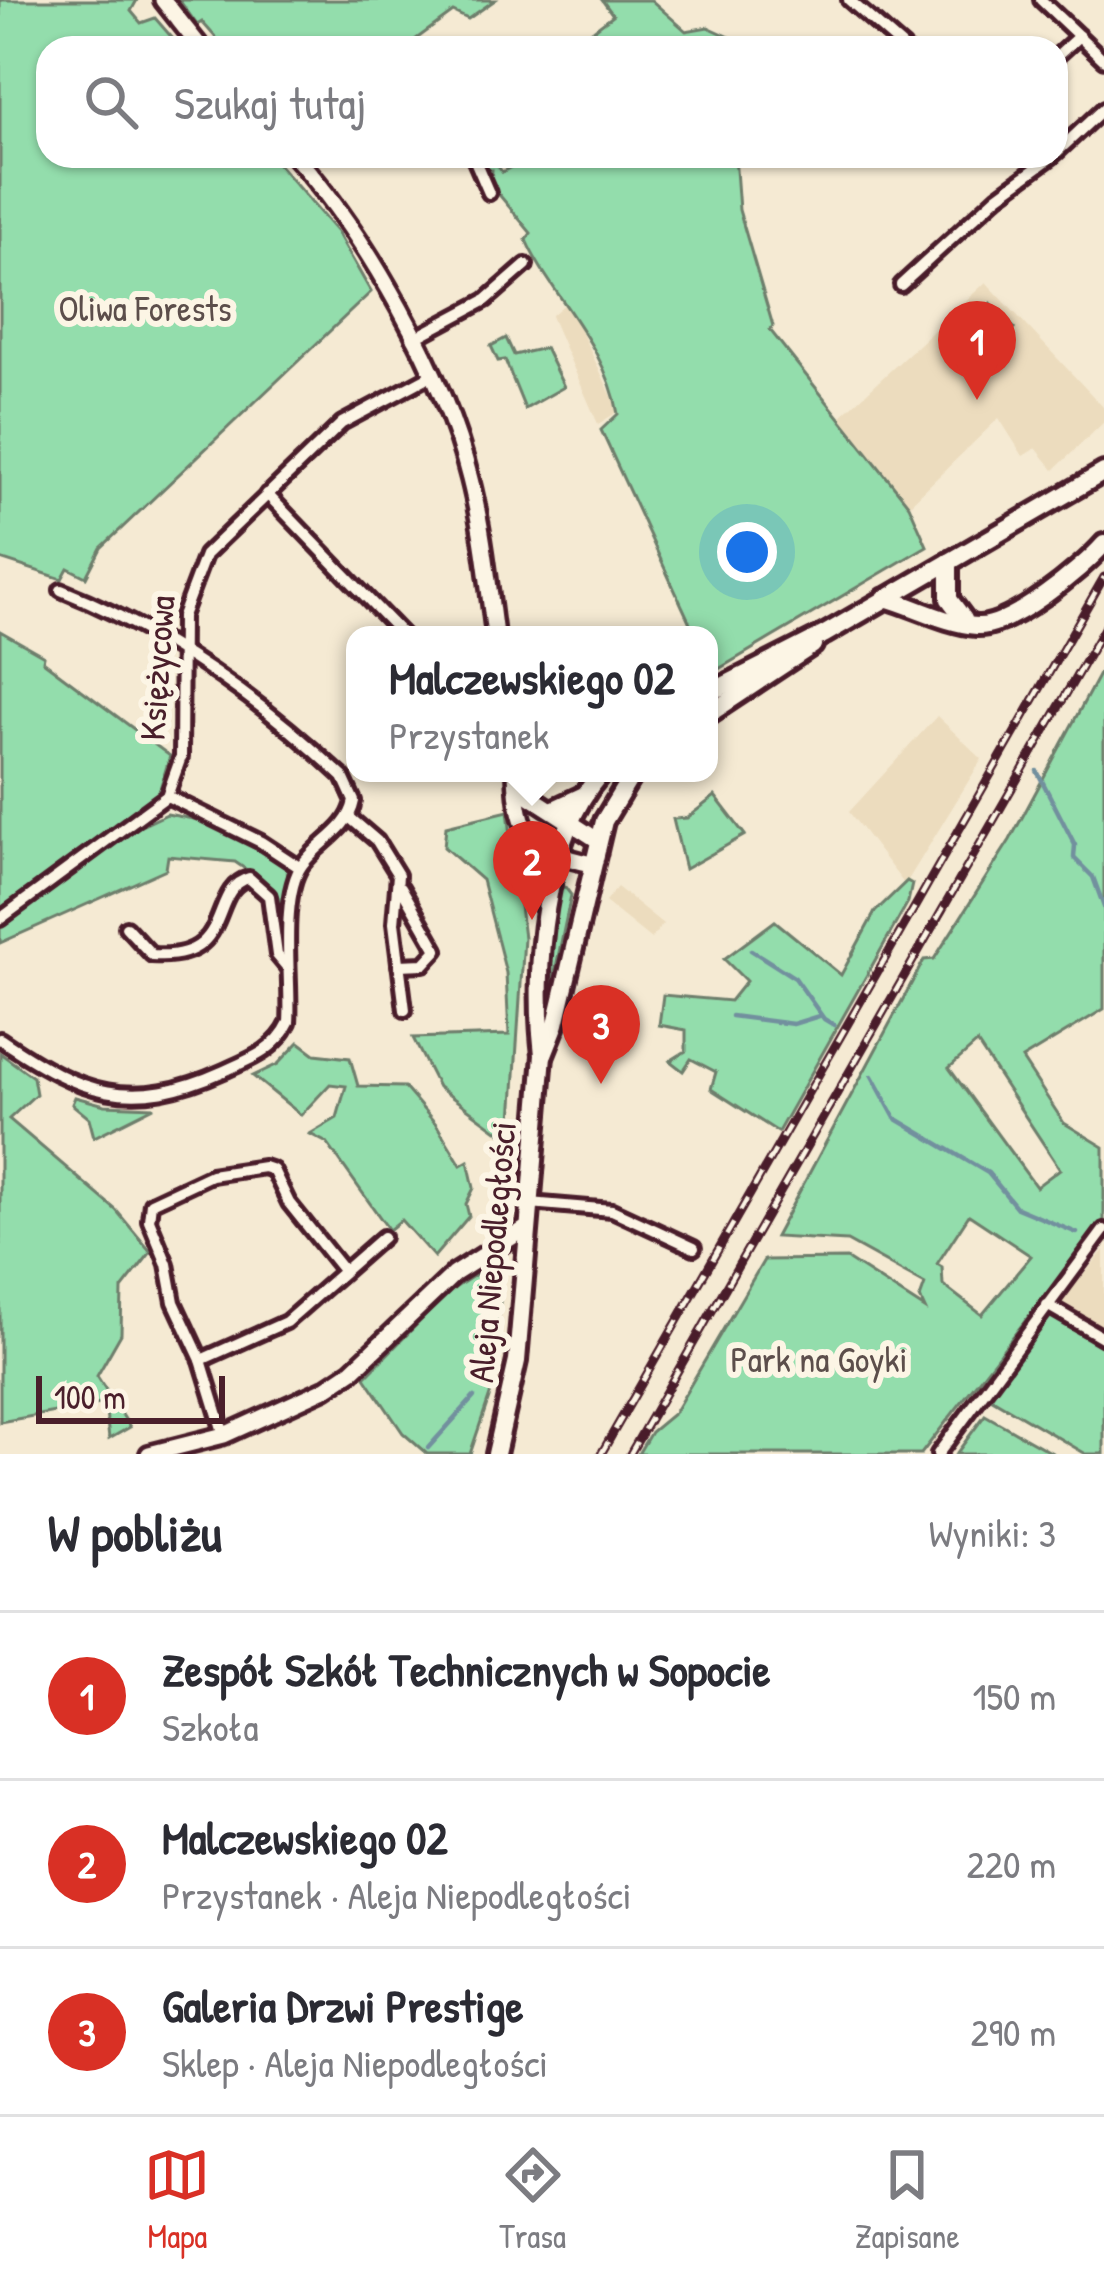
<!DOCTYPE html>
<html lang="pl">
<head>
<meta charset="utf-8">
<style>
  :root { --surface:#fff; --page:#f2f2f3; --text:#2b2b33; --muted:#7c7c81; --line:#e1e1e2; --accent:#d93025 }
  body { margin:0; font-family:"Patrick Hand",sans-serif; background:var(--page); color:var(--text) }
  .scale { position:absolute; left:36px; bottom:30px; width:189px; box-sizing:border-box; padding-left:12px; border:6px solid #4a1f2b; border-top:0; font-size:33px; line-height:42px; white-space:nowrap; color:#4a1f2b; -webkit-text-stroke:9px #fcf5e5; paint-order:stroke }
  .you { position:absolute; left:747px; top:552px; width:42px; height:42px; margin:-30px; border:9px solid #fff; border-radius:50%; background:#1a73e8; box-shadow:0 0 0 18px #1a73e833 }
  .badge { display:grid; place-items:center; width:78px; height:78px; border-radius:50%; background:var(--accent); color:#fff; font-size:39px; font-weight:700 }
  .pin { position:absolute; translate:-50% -99px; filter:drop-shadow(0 3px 6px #0008) }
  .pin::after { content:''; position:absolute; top:63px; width:42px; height:36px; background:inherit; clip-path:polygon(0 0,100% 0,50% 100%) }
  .popup { position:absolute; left:346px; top:626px; width:372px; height:156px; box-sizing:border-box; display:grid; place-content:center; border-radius:24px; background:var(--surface); filter:drop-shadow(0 3px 9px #0005); font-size:39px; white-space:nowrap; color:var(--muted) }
  .popup b { font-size:45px; color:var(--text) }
  .popup::after { content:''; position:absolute; left:50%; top:100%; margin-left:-24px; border:24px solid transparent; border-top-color:var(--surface) }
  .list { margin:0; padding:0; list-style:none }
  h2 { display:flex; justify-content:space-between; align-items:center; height:156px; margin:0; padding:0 48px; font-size:51px }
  h2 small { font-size:39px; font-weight:400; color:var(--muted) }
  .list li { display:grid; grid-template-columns:78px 1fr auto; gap:36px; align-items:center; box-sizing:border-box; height:168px; padding:0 48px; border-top:3px solid var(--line) }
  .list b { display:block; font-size:45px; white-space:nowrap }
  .list p { margin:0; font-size:39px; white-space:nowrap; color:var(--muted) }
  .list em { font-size:39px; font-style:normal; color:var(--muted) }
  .icon { flex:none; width:66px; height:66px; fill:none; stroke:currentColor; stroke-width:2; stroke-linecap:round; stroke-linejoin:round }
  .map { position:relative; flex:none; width:1104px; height:1454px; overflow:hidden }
  .search { position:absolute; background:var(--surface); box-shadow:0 3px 9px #0004; left:36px; right:36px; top:36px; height:132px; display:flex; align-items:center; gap:30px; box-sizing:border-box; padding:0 42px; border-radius:36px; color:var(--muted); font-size:45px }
  .sheet { height:660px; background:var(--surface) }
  nav { display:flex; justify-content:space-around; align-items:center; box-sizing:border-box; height:168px; border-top:3px solid var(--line); background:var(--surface); font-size:33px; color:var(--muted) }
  nav a { display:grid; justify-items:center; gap:6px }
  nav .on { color:var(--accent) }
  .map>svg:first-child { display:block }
</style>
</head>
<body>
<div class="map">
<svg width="1104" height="1454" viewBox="0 0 1104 1454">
  <rect width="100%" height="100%" fill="#f5ead3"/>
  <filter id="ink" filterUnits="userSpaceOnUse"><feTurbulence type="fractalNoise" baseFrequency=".00833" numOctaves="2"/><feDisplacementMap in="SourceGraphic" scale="24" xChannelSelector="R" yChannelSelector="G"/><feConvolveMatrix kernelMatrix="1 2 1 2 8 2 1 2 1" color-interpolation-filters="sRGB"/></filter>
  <g filter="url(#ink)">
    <g fill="#ecdcbe">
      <path d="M 986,282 L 1104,408 L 1104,422 L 1054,470 L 1036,448 L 1023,456 L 999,418 L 909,505 L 839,418 Z"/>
      <path d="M 567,302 L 619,411 L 598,424 L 551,316 Z"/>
      <path d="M 937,716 L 982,759 L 905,885 L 849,812 Z"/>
      <path d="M 617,887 L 663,924 L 651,939 L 605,902 Z"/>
      <path d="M 1104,1250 L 1104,1342 L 1053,1312 Z"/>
    </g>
    <g fill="#93ddac" stroke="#6e7e6c" stroke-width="3" fill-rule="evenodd">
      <path d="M 0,0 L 137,0 L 131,11 L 141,23 L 155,18 L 181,48 L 48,48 L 48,156 L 271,156 L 337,232 L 371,292 L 101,548 L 86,577 L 68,568 L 62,579 L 0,559 Z"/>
      <path d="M 179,0 L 495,0 L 468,19 L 453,12 L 404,48 L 225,48 L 202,22 L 197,25 Z"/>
      <path d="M 602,0 L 651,0 L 686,31 L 708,27 L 754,48 L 588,48 L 584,37 L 613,15 Z"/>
      <path d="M 482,156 L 491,156 L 502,172 L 531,156 L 735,156 L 739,210 L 773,326 L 770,330 L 909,505 L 927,546 L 717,670 L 709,657 L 709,635 L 695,634 L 601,430 L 618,414 C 607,346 548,291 526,240 L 531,233 L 491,185 L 492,170 L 486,171 Z"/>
      <path d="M 991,303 L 1014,328 L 965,374 L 942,349 Z"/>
      <path d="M 506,338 L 514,355 L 545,348 L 564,387 L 525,409 L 505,360 L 498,361 L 491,346 Z"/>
      <path d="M 0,631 L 44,656 L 43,661 L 170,756 L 159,792 L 146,807 L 0,912 Z"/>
      <path d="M 1104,665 L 1104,1009 L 1022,1059 L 1064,1123 L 1104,1147 L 1104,1220 L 921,1454 L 638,1454 L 651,1432 L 674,1413 L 764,1260 L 847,1259 L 925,1309 L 920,1298 L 925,1284 L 847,1241 L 775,1237 L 924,960 L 934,959 L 1010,840 ZM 977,1043 L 1060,1169 L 1036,1187 L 949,1068 ZM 969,1215 L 1031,1256 L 982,1315 L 943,1285 L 942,1267 L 937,1264 Z"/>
      <path d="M 715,796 L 745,835 L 685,869 L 673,819 L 687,818 Z"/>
      <path d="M 508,811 L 524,938 L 511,1135 L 505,1136 L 438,1087 L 413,1038 L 509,1035 L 506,973 L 482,880 L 444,847 L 446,826 Z"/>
      <path d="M 167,814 L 214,823 L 287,868 L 289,895 L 279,927 L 273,888 L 235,862 L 168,856 L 166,869 L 0,943 L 0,927 L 120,836 Z"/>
      <path d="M 907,881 L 912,884 L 908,902 L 778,1132 L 711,1089 L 716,1072 L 691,1059 L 683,1071 L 670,1061 L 686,1051 L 686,1030 L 659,1025 L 663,995 L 730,1001 L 746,981 L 724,959 L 775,921 L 841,975 L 875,912 Z"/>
      <path d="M 565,887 L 571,895 L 547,1010 L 556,902 L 558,888 Z"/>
      <path d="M 299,1042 L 315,1054 L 350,1058 L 358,1086 L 404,1087 L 436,1124 L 461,1165 L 468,1161 L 474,1188 L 466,1204 L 469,1216 L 434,1257 L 401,1220 L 389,1230 L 327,1143 L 310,1134 L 337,1118 L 346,1086 L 330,1084 L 301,1115 L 253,1076 L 278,1064 Z"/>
      <path d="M 0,1053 L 33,1077 L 36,1094 L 9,1119 L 116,1210 L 151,1252 L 122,1289 L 121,1334 L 97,1376 L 130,1427 L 109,1439 L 105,1403 L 0,1422 Z"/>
      <path d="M 75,1097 L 105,1105 L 154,1107 L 94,1137 L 89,1118 L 72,1104 Z"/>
      <path d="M 484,1269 L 501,1287 L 494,1383 L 470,1454 L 427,1454 L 403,1433 L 365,1377 L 450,1291 Z"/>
      <path d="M 1053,1312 L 1104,1342 L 1104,1454 L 1086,1454 L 989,1397 Z"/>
      <path d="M 985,1415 L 1054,1454 L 956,1454 Z"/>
    </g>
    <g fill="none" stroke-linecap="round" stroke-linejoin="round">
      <g stroke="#72909e" stroke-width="4.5">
        <path d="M 1037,771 L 1075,845 L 1074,858 L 1093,877 L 1104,907"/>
        <path d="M 751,950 L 795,978 L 824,1019 L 834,1025"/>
        <path d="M 731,1016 L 793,1024 L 819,1016"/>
        <path d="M 872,1076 L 895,1118 L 988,1173 L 1017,1208 L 1077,1233"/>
        <path d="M 428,1448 L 474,1397"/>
      </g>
      <defs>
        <g id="street">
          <path d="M 849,0 L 904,48"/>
          <path d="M 1041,0 L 1104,60"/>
          <path d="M 1056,57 L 1079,36"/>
          <path d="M 1056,153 L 1104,108"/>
          <path d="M 473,156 L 489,193"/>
          <path d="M 901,285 L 998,196 L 1053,156"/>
          <path d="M 413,339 L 486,300 L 526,265"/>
          <path d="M 267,494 L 403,635"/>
          <path d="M 167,796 L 261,842 L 299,867"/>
          <path d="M 349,817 L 377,841 L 398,875 L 394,923 L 405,1010"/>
          <path d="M 0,919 L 167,796 L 181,757 L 182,616 L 205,555 L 342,423 L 430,376"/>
          <path d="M 126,927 L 152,955 C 236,961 207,889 249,878 L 269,896 L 277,955 L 287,967"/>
          <path d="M 399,965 L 424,964 L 437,950 L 401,887"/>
          <path d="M 0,1039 C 81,1094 131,1113 224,1071 C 251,1059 276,1050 289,1022 C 292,983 279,897 302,865 C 319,841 348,831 354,801 L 343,777 C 260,699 167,632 61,590"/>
          <path d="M 530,1203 L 612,1210 L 694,1248"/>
          <path d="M 1047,1305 L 1104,1338"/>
          <path d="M 201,1360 L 286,1322 L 383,1237"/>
          <path d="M 224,1435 L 201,1360 L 174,1302 L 167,1264 L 149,1220 L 151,1203 L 211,1175 L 264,1167 L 273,1170 L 289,1203 L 342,1269"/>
          <path d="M 938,1454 L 1104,1230"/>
        </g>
        <g id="secondary">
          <path d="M 163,0 L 201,48"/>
          <path d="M 295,156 C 367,237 444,373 470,479 C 483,530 488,583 495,635"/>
          <path d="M 516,773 C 518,837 531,851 592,864"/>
          <path d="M 518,777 L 531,797 L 599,841"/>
          <path d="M 149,1454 L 224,1435 L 325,1389 L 352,1371 L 454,1274 L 528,1227"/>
        </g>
        <g id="primary">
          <path d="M 949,562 L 949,599 L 964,619"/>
          <path d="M 885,598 C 914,606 947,624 977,626 C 1010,628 1082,569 1104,544"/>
          <path d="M 709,693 L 825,634 L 1104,472"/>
          <path d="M 709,714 L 813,645"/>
          <path d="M 554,809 L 584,795"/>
          <path d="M 544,1054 L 556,1024 L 604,821 L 633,773"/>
          <path d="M 496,1454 L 517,1361 L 543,1055 C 533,971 543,839 601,773"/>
        </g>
      </defs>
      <use href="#street" stroke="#4a1f2b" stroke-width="20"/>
      <use href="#secondary" stroke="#4a1f2b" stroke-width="24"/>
      <use href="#primary" stroke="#4a1f2b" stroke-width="26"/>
      <use href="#street" stroke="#fcf5e5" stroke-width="10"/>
      <use href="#secondary" stroke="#fcf5e5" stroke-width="15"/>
      <use href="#primary" stroke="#fcf5e5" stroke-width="16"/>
      <defs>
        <g id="rail">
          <path d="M 601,1454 L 1104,577"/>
          <path d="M 630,1454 L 1104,628"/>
        </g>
      </defs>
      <use href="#rail" stroke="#4a1f2b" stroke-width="9"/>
      <use href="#rail" stroke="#fcf5e5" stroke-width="4.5" stroke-dasharray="14" stroke-linecap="butt"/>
    </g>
  </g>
  <g text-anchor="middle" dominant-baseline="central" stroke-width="12" stroke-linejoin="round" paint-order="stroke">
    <g font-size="36" fill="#5c4e4b" stroke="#fcf5e5">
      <text x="145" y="307">Oliwa Forests</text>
      <text x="819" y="1358">Park na Goyki</text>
    </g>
    <g font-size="36" fill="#4a1f2b" stroke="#fcf5e5">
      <text transform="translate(156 668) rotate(-86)">Księżycowa</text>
      <text transform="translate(491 1252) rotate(-85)">Aleja Niepodległości</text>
    </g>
  </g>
</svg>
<div class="scale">100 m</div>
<div class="you"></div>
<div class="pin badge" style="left:977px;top:400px">1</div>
<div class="pin badge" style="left:532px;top:920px">2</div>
<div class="popup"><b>Malczewskiego 02</b>Przystanek</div>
<div class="pin badge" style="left:601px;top:1084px">3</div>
<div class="search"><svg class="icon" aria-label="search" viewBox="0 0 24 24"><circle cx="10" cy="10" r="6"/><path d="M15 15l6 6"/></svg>Szukaj tutaj</div>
</div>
<section class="sheet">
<h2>W pobliżu<small>Wyniki: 3</small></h2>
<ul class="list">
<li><span class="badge">1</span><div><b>Zespół Szkół Technicznych w Sopocie</b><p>Szkoła</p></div><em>150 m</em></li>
<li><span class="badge">2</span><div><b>Malczewskiego 02</b><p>Przystanek · Aleja Niepodległości</p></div><em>220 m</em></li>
<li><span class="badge">3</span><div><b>Galeria Drzwi Prestige</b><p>Sklep · Aleja Niepodległości</p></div><em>290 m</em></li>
</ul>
</section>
<nav>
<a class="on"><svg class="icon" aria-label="map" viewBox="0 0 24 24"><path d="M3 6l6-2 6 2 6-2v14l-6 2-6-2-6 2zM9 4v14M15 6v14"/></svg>Mapa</a>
<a><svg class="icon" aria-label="directions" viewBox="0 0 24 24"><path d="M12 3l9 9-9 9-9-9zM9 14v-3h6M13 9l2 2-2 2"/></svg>Trasa</a>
<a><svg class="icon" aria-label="saved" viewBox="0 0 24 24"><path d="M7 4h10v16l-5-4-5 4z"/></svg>Zapisane</a>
</nav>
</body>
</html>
